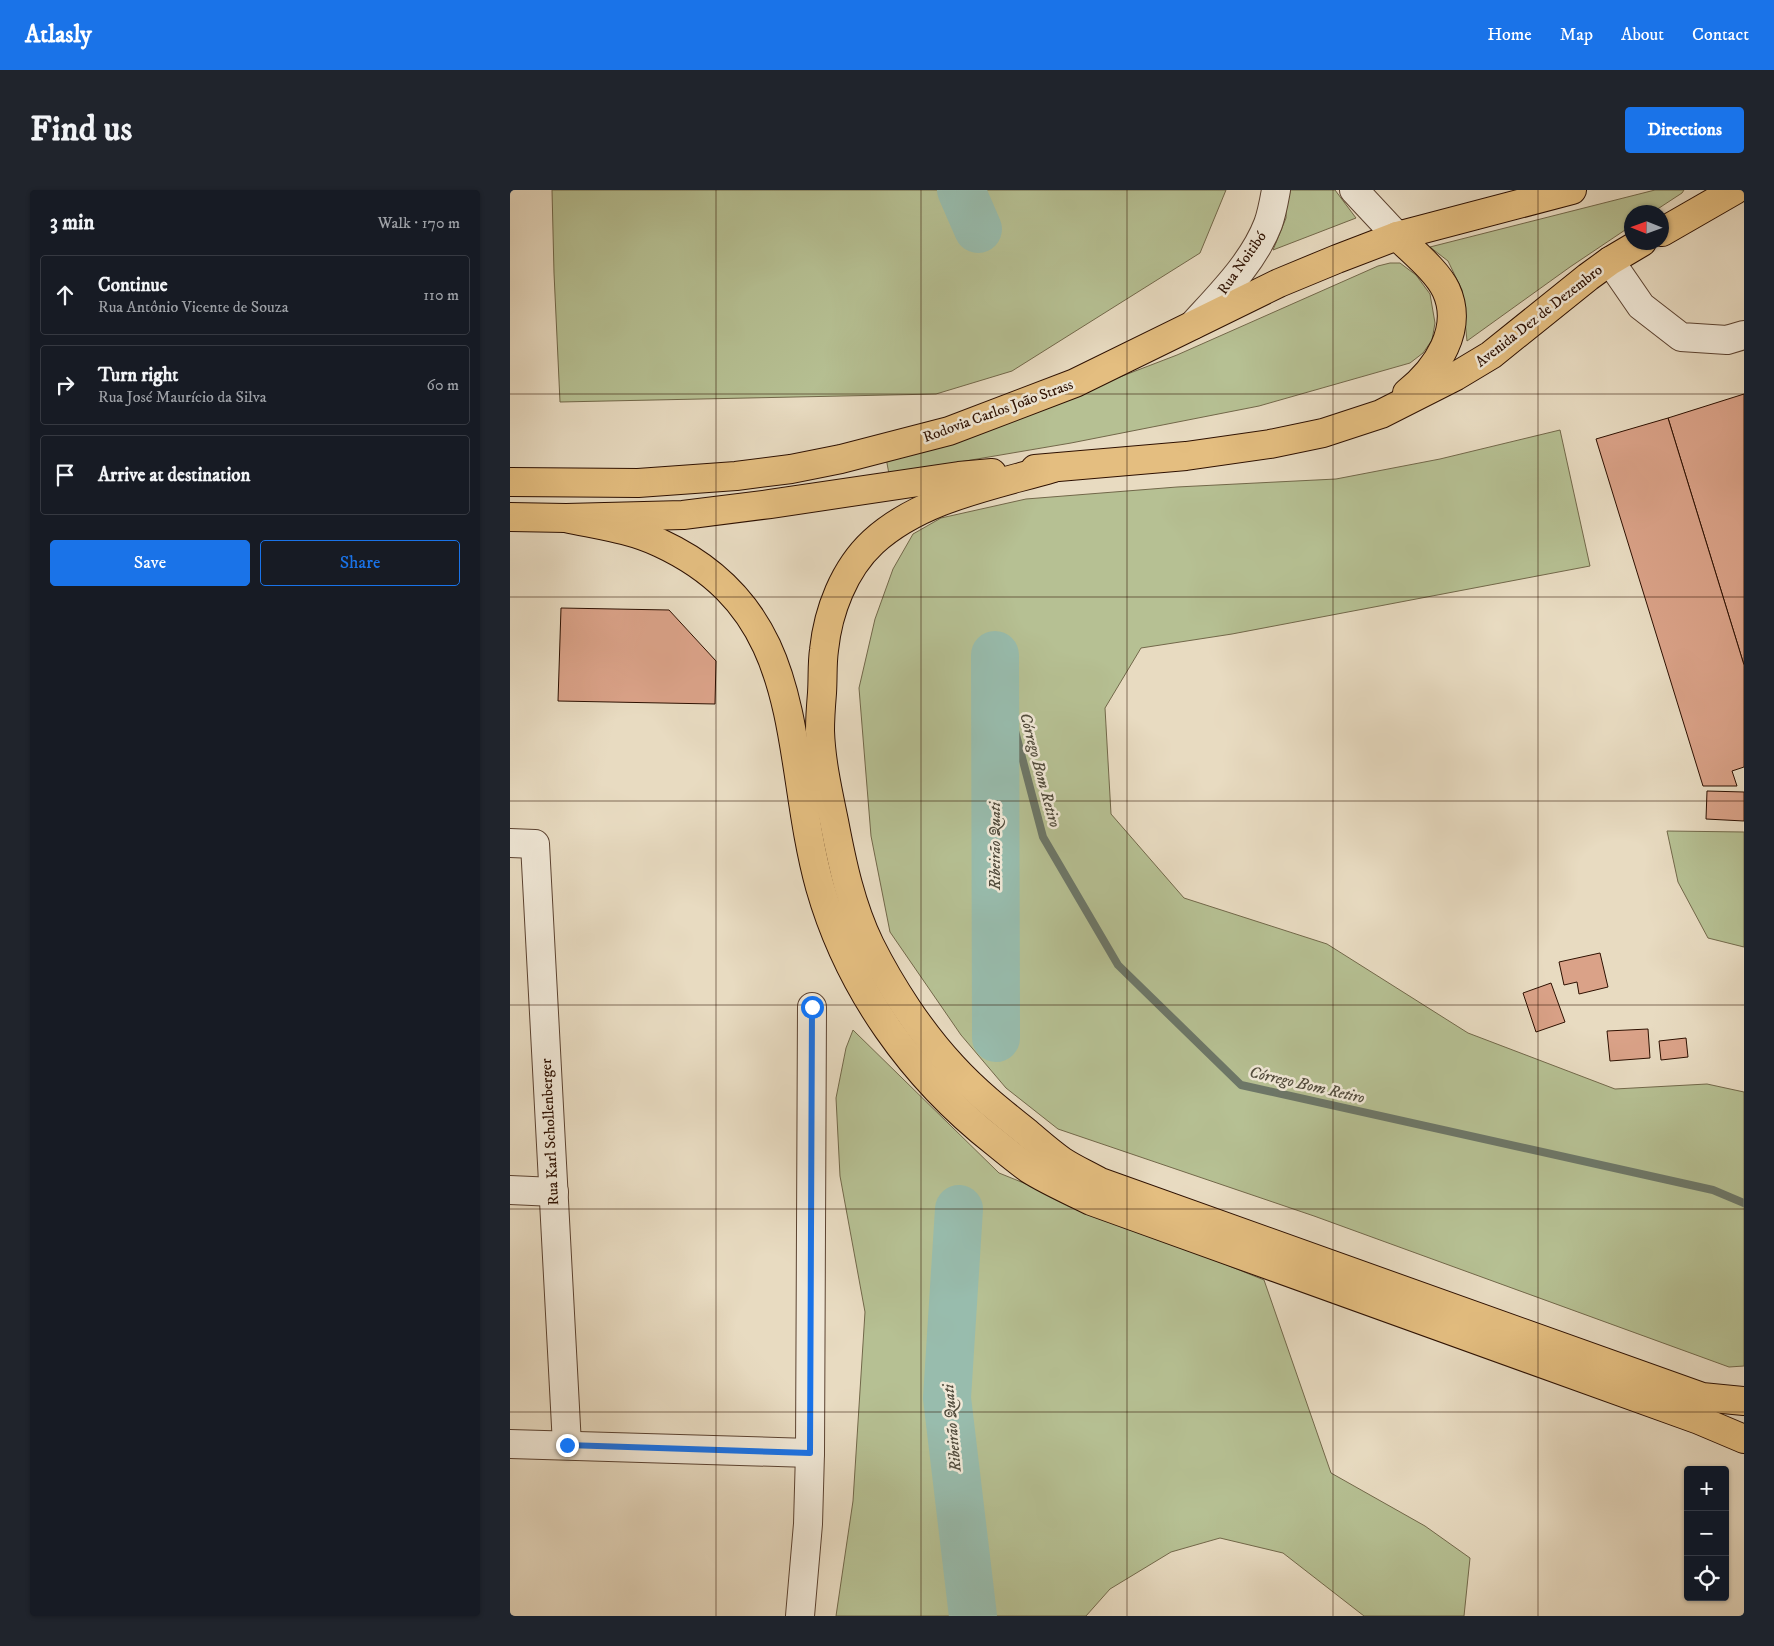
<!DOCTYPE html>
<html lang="en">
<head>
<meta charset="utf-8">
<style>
  :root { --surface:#171b24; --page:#20242c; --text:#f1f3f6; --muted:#9ea1a6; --line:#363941; --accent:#1a73e8 }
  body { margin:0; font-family:"IM FELL DW Pica",serif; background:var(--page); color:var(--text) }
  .controls { position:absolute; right:15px; bottom:15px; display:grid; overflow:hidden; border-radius:5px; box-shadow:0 1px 4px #0004 }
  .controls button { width:45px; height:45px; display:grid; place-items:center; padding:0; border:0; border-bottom:1px solid var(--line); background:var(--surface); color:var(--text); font:25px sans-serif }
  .compass { position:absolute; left:1114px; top:15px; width:45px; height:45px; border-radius:50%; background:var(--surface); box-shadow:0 1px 4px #0004; rotate:271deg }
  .stop { position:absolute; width:15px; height:15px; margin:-11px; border:4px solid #1a73e8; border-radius:50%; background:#fff }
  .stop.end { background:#1a73e8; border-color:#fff; box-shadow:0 1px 5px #0008 }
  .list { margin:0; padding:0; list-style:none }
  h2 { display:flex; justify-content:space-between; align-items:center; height:65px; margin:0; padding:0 20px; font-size:21px }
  h2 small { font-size:16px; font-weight:400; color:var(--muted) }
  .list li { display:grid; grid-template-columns:32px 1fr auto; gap:15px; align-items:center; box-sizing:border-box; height:80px; margin:0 10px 10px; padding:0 10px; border:1px solid var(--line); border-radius:5px }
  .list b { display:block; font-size:19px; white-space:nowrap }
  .list p { margin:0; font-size:16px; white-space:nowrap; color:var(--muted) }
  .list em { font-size:16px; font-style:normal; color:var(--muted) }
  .actions { display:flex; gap:10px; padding:15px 20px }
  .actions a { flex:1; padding:11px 0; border:1px solid var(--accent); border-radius:5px; text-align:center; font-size:18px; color:var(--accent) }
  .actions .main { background:var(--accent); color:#fff }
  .icon { flex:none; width:28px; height:28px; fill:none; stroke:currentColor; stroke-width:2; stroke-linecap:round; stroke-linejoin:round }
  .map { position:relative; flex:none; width:1234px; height:1426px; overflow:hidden; border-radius:5px }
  header { display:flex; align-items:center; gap:30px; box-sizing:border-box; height:70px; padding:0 25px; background:var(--accent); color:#fff }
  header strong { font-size:24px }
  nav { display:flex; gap:28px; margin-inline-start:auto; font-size:18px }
  .intro { display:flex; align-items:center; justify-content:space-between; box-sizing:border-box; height:120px; padding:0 30px }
  h1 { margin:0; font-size:35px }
  .button { padding:12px 22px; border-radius:5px; background:var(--accent); color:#fff; font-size:18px; font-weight:700 }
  main { display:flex; gap:30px; padding:0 30px }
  aside { flex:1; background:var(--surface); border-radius:5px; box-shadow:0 1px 4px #0004 }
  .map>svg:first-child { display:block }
</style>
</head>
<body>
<header>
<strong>Atlasly</strong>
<nav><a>Home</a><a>Map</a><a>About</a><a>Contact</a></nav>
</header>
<div class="intro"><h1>Find us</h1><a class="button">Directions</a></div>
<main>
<aside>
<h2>3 min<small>Walk · 170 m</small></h2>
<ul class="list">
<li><svg class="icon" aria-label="ahead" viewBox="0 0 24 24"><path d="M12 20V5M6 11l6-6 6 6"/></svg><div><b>Continue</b><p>Rua Antônio Vicente de Souza</p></div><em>110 m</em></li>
<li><svg class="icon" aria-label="right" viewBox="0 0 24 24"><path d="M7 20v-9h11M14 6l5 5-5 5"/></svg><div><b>Turn right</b><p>Rua José Maurício da Silva</p></div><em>60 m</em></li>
<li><svg class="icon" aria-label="arrive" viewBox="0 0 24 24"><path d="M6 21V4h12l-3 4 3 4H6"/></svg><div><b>Arrive at destination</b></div></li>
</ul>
<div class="actions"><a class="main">Save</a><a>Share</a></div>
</aside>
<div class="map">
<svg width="1234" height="1426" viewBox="0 0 1234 1426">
  <rect width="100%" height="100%" fill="#e8dbc1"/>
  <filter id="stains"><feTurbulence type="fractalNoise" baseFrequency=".004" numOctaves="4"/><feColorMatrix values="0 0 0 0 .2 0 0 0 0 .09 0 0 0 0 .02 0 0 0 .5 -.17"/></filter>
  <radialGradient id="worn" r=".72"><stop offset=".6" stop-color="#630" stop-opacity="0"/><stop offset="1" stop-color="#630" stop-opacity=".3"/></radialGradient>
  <g fill="#b6c093" stroke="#72684a">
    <path d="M 42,0 L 716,0 L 690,63 L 502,181 L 426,204 L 50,212 L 44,83 Z"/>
    <path d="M 776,0 L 825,0 L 846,28 L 763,60 L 776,28 Z"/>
    <path d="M 1145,0 L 1174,0 L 1172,3 L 1143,22 L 1122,22 L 1121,36 L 1060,77 L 957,151 L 952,100 L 938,71 L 920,57 Z"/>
    <path d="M 880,73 L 890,73 L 906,85 L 920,104 L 925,133 L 922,150 L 913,163 L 900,173 L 749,216 L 561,253 L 379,284 L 376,268 L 542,213 L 667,165 L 868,76 Z"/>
    <path d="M 1050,240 L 1080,376 L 722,444 L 631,458 L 595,518 L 601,624 L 674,708 L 817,754 L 958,843 L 1105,899 L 1197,894 L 1234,902 L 1234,1176 L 1219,1177 L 804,1026 L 548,939 L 496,898 L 451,845 L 380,742 L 361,646 L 349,498 L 365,429 L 383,379 L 403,344 L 431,328 L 516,309 L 667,297 L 826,289 L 930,269 Z"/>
    <path d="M 1157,641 L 1234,642 L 1234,757 L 1198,748 L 1168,692 Z"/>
    <path d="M 343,840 L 489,983 L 754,1090 L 821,1283 L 915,1336 L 960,1368 L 954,1426 L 854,1426 L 773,1363 L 710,1348 L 661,1362 L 600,1399 L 576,1426 L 326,1426 L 343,1311 L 355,1122 L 330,986 L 326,908 L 336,858 Z"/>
  </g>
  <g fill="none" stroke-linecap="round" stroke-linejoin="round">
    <path stroke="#6d7768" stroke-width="8" d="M 485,465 L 533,647 L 608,775 L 731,895 L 1203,1000 L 1234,1013"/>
    <g stroke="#98bcad" stroke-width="48">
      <path d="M 451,0 L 468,39"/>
      <path d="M 485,465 L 486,848"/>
      <path d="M 449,1019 L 437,1208 L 463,1426"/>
    </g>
  </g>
  <g fill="#daa288" stroke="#2d1001">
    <path d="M 1234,204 L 1234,475 L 1158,228 Z"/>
    <path d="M 1158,228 L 1234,475 L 1234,577 L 1222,581 L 1227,596 L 1193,596 L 1086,249 Z"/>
    <path d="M 51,418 L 159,420 L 206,471 L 205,514 L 48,511 Z"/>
    <path d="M 1197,601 L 1234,602 L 1234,631 L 1196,629 Z"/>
    <path d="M 1090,763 L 1098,797 L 1069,804 L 1067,792 L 1054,795 L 1049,772 Z"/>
    <path d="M 1041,793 L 1055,832 L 1026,842 L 1013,803 Z"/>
    <path d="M 1138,839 L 1140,868 L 1100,871 L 1097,841 Z"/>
    <path d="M 1176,848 L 1178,867 L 1151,870 L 1149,851 Z"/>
  </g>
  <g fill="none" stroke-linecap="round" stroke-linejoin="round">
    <defs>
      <g id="minor">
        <path d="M 844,0 L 887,46"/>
        <path d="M 1100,71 L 1131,116 L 1171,147 L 1217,150 L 1234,145"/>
        <path d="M 683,135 C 710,105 743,73 758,34 C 762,23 764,11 766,0"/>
        <path d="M 0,653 L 25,654 L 57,1255"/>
        <path d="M 0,1000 L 44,1002"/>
        <path d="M 0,1254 L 300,1263"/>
        <path d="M 290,1426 L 298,1334 L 300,1263 L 302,817"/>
      </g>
      <g id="highway">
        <path d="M 1152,42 L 1225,0"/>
        <path d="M 887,46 C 903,62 927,81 936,100 C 954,139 927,179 897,203"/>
        <path d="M 543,278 C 482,296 411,308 363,352 C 334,379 318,421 314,460 C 312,474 313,488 312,503 C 311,515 310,528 310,541 C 311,571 318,602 324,631 C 332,673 341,716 360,755 C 381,797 411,843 443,877 C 465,901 490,921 515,941 C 527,951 539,962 552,971 C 564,979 578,985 590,992 L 1192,1207 L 1234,1211"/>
        <path d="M 525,279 L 676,266 L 760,254 L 813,243 L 871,224 L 946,186 L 981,165 L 1078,87 L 1100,71 L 1132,52"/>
        <path d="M 0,292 L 128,293 L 226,286 L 281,279 L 331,269 L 439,241 L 565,193 L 769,93 L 827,69 L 887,46 L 1062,0"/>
        <path d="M 0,327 L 56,328 L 173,325 L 260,314 L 449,286 L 482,283"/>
        <path d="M 56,328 C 88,335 121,339 150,353 C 301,423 273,563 310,697 C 339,799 403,888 486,953 C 497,962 508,971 519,979 C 538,991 561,1001 581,1011 L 1189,1230 L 1234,1249"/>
      </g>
    </defs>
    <use href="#minor" stroke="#5c4331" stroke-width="30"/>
    <use href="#highway" stroke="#2d1001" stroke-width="30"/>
    <use href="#minor" stroke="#f0e8d7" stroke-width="28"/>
    <use href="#highway" stroke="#e4be80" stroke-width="28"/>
  </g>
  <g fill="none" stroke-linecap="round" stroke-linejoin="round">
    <path stroke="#1a73e8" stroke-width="6" d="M 57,1255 L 300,1263 L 302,817"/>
  </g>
  <path fill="none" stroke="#2d1001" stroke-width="1" stroke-opacity="0.55" d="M 206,0 L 206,1426M 411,0 L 411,1426M 617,0 L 617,1426M 823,0 L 823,1426M 1028,0 L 1028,1426M 0,204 L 1234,204M 0,407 L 1234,407M 0,611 L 1234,611M 0,815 L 1234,815M 0,1019 L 1234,1019M 0,1222 L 1234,1222"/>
  <g text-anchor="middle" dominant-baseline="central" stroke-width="5" stroke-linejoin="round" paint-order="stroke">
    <g font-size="15" fill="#2d1001" stroke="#f0e8d7">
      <text transform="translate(732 73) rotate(-55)">Rua Noitibó</text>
      <text transform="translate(1029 126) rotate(-38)">Avenida Dez de Dezembro</text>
      <text transform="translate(488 221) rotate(-20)">Rodovia Carlos João Strass</text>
      <text transform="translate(40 942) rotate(-93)">Rua Karl Schollenberger</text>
    </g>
    <g font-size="16" font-style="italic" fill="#524c3d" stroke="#f0e8d7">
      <text transform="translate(530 580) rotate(75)">Córrego Bom Retiro</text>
      <text transform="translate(485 656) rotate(-90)">Ribeirão Quati</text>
      <text transform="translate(797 895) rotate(13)">Córrego Bom Retiro</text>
      <text transform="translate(442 1238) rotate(-95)">Ribeirão Quati</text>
    </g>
  </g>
  <rect width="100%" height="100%" filter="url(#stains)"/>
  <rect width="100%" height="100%" fill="url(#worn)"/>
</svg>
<div class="controls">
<button>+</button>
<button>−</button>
<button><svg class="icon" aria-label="locate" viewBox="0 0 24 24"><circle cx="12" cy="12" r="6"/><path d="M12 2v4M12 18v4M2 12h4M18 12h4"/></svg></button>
</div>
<svg class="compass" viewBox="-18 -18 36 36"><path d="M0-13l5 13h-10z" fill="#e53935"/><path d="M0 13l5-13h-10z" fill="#9ea1a6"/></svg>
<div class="stop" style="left:302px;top:817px"></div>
<div class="stop end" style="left:57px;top:1255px"></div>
</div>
</main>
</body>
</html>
